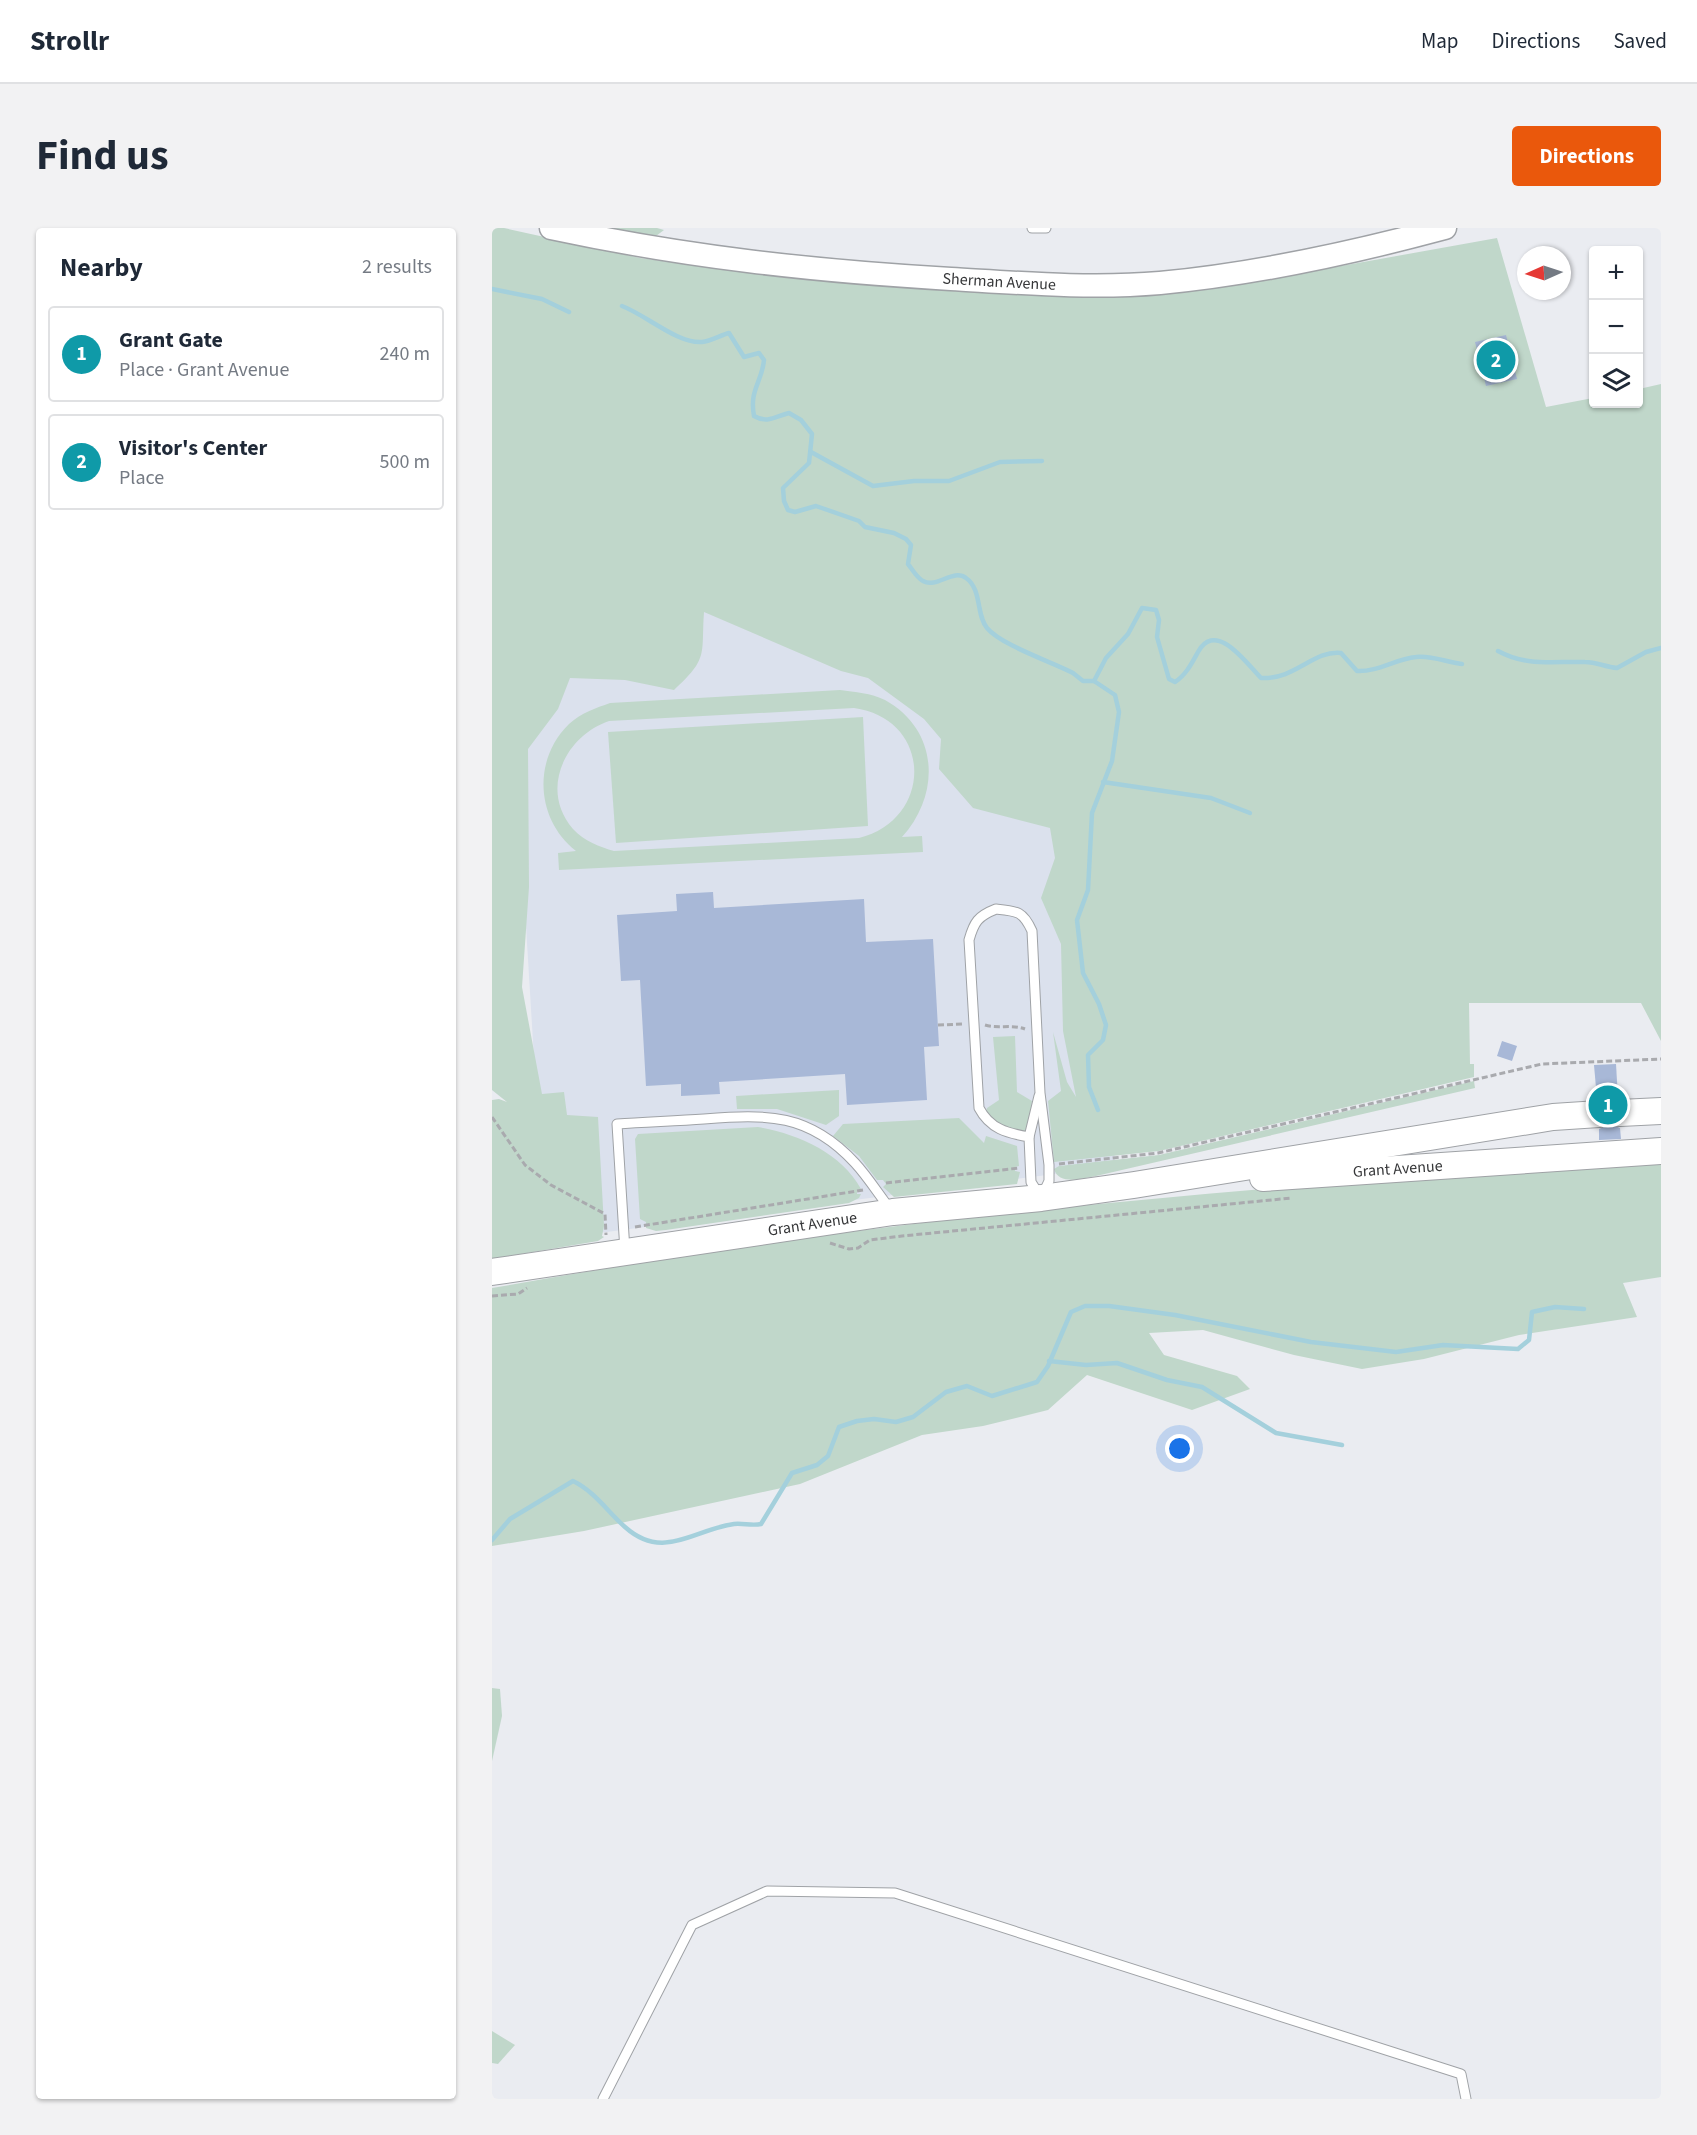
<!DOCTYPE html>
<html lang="en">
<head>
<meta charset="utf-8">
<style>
  :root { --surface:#fff; --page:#f2f2f3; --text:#1f2937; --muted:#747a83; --line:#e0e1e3; --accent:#ea580c }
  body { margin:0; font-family:"Source Sans 3",sans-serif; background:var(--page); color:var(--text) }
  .controls { position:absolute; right:18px; top:18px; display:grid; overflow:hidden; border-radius:6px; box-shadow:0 2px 4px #0004 }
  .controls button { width:54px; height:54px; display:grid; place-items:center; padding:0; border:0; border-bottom:2px solid var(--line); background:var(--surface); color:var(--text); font:30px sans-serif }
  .compass { position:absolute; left:1025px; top:18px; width:54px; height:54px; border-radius:50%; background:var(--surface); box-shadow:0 2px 4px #0004; rotate:267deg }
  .you { position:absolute; left:688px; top:1221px; width:21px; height:21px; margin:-15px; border:4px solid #fff; border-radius:50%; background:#1a73e8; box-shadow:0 0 0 9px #1a73e833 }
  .badge { display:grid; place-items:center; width:39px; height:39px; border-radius:50%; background:var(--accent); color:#fff; font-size:20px; font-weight:700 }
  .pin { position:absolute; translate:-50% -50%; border:3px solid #fff; box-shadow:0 2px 6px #0006 }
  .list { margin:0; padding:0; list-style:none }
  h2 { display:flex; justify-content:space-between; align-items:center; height:78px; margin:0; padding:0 24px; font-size:26px }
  h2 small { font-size:20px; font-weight:400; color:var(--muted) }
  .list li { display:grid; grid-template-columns:39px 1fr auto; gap:18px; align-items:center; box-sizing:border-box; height:96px; margin:0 12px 12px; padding:0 12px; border:2px solid var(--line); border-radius:6px }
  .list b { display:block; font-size:22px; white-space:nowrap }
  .list p { margin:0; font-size:20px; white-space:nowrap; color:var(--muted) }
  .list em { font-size:20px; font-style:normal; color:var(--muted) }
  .icon { flex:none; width:33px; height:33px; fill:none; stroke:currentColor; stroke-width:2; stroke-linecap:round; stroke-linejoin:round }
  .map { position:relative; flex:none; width:1169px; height:1871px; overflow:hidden; border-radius:6px }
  header { display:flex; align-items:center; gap:36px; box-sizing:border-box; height:84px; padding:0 30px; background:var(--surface); border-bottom:2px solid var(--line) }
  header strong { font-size:28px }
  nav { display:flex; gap:33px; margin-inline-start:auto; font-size:21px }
  .intro { display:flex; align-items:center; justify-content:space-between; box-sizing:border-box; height:144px; padding:0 36px }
  h1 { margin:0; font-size:42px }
  .button { padding:15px 27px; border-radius:6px; background:var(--accent); color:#fff; font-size:21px; font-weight:700 }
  main { display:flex; gap:36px; padding:0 36px }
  aside { flex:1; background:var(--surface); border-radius:6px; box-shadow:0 2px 4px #0004 }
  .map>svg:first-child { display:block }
</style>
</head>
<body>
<header>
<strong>Strollr</strong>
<nav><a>Map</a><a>Directions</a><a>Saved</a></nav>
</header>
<div class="intro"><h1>Find us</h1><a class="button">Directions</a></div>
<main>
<aside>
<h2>Nearby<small>2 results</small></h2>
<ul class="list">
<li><span class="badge" style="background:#0f9aa8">1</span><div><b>Grant Gate</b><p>Place · Grant Avenue</p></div><em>240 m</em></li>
<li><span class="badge" style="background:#0f9aa8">2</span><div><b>Visitor's Center</b><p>Place</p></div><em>500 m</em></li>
</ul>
</aside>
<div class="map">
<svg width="1169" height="1871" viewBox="0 0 1169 1871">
  <rect width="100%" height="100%" fill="#eaecf1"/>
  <path fill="#dbe1ed" d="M 224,355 L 567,547 L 624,938 L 53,1012 L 22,500 L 52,425 Z"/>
  <g fill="#c0d7ca" fill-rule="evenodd">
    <path d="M 0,0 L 12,0 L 148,30 L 295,50 L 505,64 L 771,52 L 1005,10 L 1054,179 L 1101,170 L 1102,176 L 1146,176 L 1147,161 L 1169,156 L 1169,813 L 1149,775 L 977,775 L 978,836 L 982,836 L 982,849 L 667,923 L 562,934 L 556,873 L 569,863 L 561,804 L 575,854 L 584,869 L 571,803 L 569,716 L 549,670 L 563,630 L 558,600 L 481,580 L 447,541 L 449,511 L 432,491 L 376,450 L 349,443 L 212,384 C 209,427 217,430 182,462 L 133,452 L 78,450 L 66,481 L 36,521 L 37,659 L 30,759 L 50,866 L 72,864 L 75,887 L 106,889 L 112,998 L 110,1008 L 112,1009 L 106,1013 L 0,1031 L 0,872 L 7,871 L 15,874 L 0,862 Z"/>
    <path d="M 101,0 L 165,0 L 172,2 L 160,11 Z"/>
    <path d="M 348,462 C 363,464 379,465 393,472 C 447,502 449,566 410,609 L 430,608 L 431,624 L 67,642 L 66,625 L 84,623 C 44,592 40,532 77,496 C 89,485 104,480 118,475 ZM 362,480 C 441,491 442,591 367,610 L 122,623 C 108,619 92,613 81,601 C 47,562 73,508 117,493 Z"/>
    <path d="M 371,489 L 376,598 L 124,615 L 116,504 Z"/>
    <path d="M 523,808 L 525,864 L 540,873 L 537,898 L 533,905 L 509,900 L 494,884 L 495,880 L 507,872 L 501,809 Z"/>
    <path d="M 982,853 L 983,860 L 604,948 C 591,950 567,958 562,941 L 567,938 L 667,927 Z"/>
    <path d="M 347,862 L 347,888 L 334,897 L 285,881 L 245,881 L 244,868 Z"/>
    <path d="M 467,890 L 492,915 L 494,908 L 525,918 L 527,938 L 523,939 L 523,943 L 528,944 L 525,956 L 402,969 L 391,959 L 394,956 L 391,952 L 385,952 L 367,928 L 341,908 L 351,896 Z"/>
    <path d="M 266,899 C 305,906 349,924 369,961 L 365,963 L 365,966 L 369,966 L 367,970 L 357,975 L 174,1002 L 164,1003 L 154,1000 L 154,994 L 148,991 L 143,911 L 146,906 Z"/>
    <path d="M 1169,932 L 1169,1049 L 1131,1055 L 1145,1089 L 1027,1107 L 932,1131 L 870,1141 L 802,1127 L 711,1102 L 657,1105 L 672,1127 L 745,1148 L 758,1161 L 700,1182 L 595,1147 L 556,1182 L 491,1198 L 430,1207 L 308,1256 L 92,1303 L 0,1318 L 0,1060 C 111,1041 222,1021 333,1007 C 610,971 890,950 1169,932 Z"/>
    <path d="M 0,1460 L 8,1461 L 10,1488 L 0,1533 Z"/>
    <path d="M 0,1803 L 23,1817 L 6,1836 L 0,1835 Z"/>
  </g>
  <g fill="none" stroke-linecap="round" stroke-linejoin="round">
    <g stroke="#a4d0dc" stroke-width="4.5">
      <path d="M 0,61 L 50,71 L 77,84"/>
      <path d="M 130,78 C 154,87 186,116 210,114 C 219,113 229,107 237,105 L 252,129 L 267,125 L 272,132 C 270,154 257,162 262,188 C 276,196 284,188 297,185 L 309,192 L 320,206 L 317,235 L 291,260 L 292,273 L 296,282 L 303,284 L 324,278 L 367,293 L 373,299 L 402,305 L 414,311 L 419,317 L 416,336 C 420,341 425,350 431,353 C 445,361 461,340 474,350 C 490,361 484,387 495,400 C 509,417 560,434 581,445 L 591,453 L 602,453 L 614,430 L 636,406 L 650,380 L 664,382 L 667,392 L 665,409 L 677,451 L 683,454 C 694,447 700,435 706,424 C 724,391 755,436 769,450 C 803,452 821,422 849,425 L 865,443 C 886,444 903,431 924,429 C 939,427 954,434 970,436"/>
      <path d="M 319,224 L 381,258 L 422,253 L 457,253 L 508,234 L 550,233"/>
      <path d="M 1006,423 C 1035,439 1062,433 1093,434 C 1105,434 1113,439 1125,440 L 1154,424 L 1169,420"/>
      <path d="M 602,453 L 623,467 L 627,484 L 620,533 L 600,585 L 596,662 L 585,692 L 591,745 L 607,776 L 614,797 L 611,812 L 596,827 L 597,859 L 606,882"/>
      <path d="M 611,554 L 719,570 L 758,585"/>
      <path d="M 557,1133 L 594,1137 L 625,1135 L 675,1152 L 710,1159 L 784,1205 L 850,1217"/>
      <path d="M 0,1312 L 18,1291 L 81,1253 C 102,1263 116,1284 133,1299 C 171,1333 200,1302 242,1296 C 251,1295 260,1298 269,1296 L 300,1245 L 325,1237 L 336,1228 L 347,1199 L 365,1193 L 382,1191 L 404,1194 L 421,1189 L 454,1164 L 475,1158 L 500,1168 L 545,1154 L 556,1138 L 579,1084 L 593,1078 L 617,1078 L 683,1087 L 819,1114 L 904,1124 L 951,1117 L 1026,1121 L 1037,1112 L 1040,1084 L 1063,1079 L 1092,1081"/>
    </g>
  </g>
  <g fill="#a8b8d7">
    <path d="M 1014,107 L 1025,151 L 994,158 L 983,114 Z"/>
    <path d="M 221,664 L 222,680 L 372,671 L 374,714 L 441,711 L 447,818 L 432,819 L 435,872 L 355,877 L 353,846 L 227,854 L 228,866 L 189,868 L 189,856 L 154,858 L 148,752 L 129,753 L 125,687 L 185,683 L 184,666 Z"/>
    <path d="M 1010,813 L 1025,818 L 1020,833 L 1005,828 Z"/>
    <path d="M 1124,836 L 1126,870 L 1117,875 L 1105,871 L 1102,837 Z"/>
    <path d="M 1118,896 L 1128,900 L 1129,911 L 1107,912 L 1107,901 Z"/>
  </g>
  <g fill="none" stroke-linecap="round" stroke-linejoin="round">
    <defs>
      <g id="service">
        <path d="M 540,0 L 554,0"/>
        <path d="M 504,681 C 525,683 531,683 540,703 L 548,865 L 557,937 L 557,953 L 549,970 L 539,954 L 537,909 C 515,905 498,901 487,880 L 477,712 C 482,694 486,688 504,681 Z"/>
        <path d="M 537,909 L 547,868"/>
        <path d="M 133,1023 L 125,896 C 154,894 183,893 212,891 C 275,886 317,885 363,935 C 376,949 387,967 399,982"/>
        <path d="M 111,1871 L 200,1697 L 275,1663 L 403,1665 L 969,1846 L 974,1871"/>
      </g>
      <g id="tertiary">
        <path id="s1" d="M 59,0 C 194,29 322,43 459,51 C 528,55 599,61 668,55 C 764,46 860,25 953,0"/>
      </g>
      <g id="secondary">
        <path d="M 1128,885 L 1169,883"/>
        <path id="s2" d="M 771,950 L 1169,923"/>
        <path id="s3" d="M 0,1044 L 401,984 L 549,970 L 642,957 L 1061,889 L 1107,886"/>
      </g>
    </defs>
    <use href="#service" stroke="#9fa2a6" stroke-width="11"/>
    <use href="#tertiary" stroke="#9fa2a6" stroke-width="25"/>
    <use href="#secondary" stroke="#9fa2a6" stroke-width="28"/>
    <g stroke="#a9aaae" stroke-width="3" stroke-dasharray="6 3" stroke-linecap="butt">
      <path d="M 446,797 L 471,796"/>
      <path d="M 493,797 C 506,801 520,796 533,801"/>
      <path d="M 0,889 L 33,937 L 59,957 L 113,986 L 114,1007"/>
      <path d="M 567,936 L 666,925 L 1050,836 L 1169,831"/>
      <path d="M 394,955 L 527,940"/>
      <path d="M 143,999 L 371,962"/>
      <path d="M 338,1015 L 357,1021 L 366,1020 L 378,1012 L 410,1008 L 800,970"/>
      <path d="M 0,1068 L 26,1066 L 35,1060"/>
    </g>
    <use href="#service" stroke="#fff" stroke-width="9"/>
    <use href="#tertiary" stroke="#fff" stroke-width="22"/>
    <use href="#secondary" stroke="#fff" stroke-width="26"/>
  </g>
  <g text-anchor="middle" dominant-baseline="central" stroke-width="5" stroke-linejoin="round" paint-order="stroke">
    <g font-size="16" fill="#363739" stroke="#f7f9ff">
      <text stroke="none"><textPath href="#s1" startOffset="452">Sherman Avenue</textPath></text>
      <text stroke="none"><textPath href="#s2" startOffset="135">Grant Avenue</textPath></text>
      <text stroke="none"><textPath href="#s3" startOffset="324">Grant Avenue</textPath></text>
    </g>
  </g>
</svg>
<div class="controls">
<button>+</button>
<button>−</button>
<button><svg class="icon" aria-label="layers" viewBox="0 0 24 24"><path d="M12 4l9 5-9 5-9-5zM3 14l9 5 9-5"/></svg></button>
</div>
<svg class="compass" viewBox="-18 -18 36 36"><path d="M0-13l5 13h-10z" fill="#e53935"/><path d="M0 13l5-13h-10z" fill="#747a83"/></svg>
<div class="you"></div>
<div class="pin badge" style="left:1116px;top:877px;background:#0f9aa8">1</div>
<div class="pin badge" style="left:1004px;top:132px;background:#0f9aa8">2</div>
</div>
</main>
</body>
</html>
